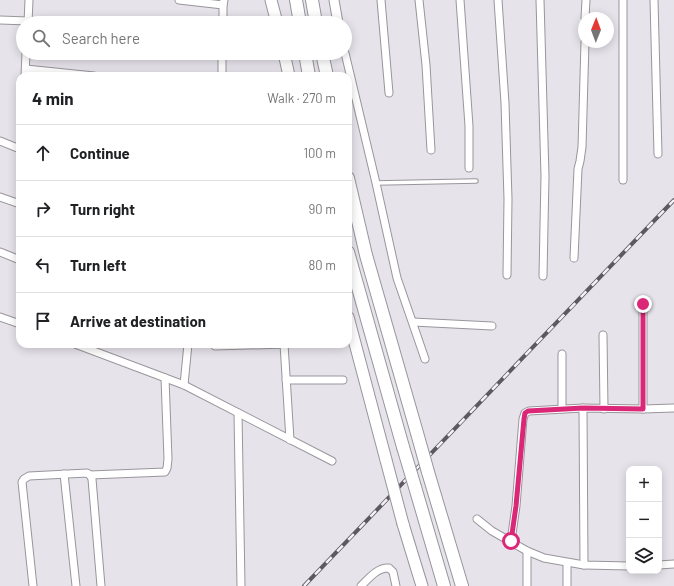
<!DOCTYPE html>
<html lang="en">
<head>
<meta charset="utf-8">
<style>
  :root { --surface:#fff; --page:#f2f2f2; --text:#202124; --muted:#757577; --line:#e0e0e0 }
  body { margin:0; font-family:Barlow,sans-serif; background:var(--page); color:var(--text) }
  .controls { position:absolute; right:12px; bottom:12px; display:grid; overflow:hidden; border-radius:8px; box-shadow:0 2px 10px #0003 }
  .controls button { width:36px; height:36px; display:grid; place-items:center; padding:0; border:0; border-bottom:1px solid var(--line); background:var(--surface); color:var(--text); font:20px sans-serif }
  .compass { position:absolute; left:578px; top:12px; width:36px; height:36px; border-radius:50%; background:var(--surface); box-shadow:0 2px 10px #0003; rotate:1deg }
  .stop { position:absolute; width:12px; height:12px; margin:-9px; border:3px solid #db2777; border-radius:50%; background:#fff }
  .stop.end { background:#db2777; border-color:#fff; box-shadow:0 1px 4px #0008 }
  .list { margin:0; padding:0; list-style:none }
  h2 { display:flex; justify-content:space-between; align-items:center; height:52px; margin:0; padding:0 16px; font-size:17px }
  h2 small { font-size:13px; font-weight:400; color:var(--muted) }
  .list li { display:grid; grid-template-columns:26px 1fr auto; gap:12px; align-items:center; box-sizing:border-box; height:56px; padding:0 16px; border-top:1px solid var(--line) }
  .list b { display:block; font-size:15px; white-space:nowrap }
  .list em { font-size:13px; font-style:normal; color:var(--muted) }
  .icon { flex:none; width:22px; height:22px; fill:none; stroke:currentColor; stroke-width:2; stroke-linecap:round; stroke-linejoin:round }
  .map { position:relative; flex:none; width:674px; height:586px; overflow:hidden }
  .search { position:absolute; background:var(--surface); box-shadow:0 2px 10px #0003; left:16px; top:16px; width:336px; height:44px; display:flex; align-items:center; gap:10px; box-sizing:border-box; padding:0 14px; border-radius:22px; color:var(--muted); font-size:15px }
  .panel { position:absolute; background:var(--surface); box-shadow:0 2px 10px #0003; left:16px; top:72px; width:336px; height:276px; border-radius:12px }
  .map>svg:first-child { display:block }
</style>
</head>
<body>
<div class="map">
<svg width="674" height="586" viewBox="0 0 674 586">
  <rect width="100%" height="100%" fill="#e7e3eb"/>
  <g fill="none" stroke-linecap="round" stroke-linejoin="round">
    <defs>
      <path id="service" d="M 376,183 L 476,181"/>
      <g id="minor">
        <path d="M 179,0 L 223,5"/>
        <path d="M 381,0 L 389,93"/>
        <path d="M 419,0 L 426,65 L 431,150"/>
        <path d="M 460,0 L 469,126 L 469,168"/>
        <path d="M 498,0 L 505,103 L 508,199 L 507,275"/>
        <path d="M 540,0 L 545,176 L 543,276"/>
        <path d="M 623,0 L 623,180"/>
        <path d="M 654,0 L 658,154"/>
        <path d="M 585,18 L 586,0"/>
        <path d="M 0,20 L 28,21"/>
        <path d="M 28,23 L 29,0"/>
        <path d="M 223,23 L 223,5 L 224,0"/>
        <path d="M 345,53 L 376,183 L 397,278 L 425,359"/>
        <path d="M 26,69 L 94,76"/>
        <path d="M 25,76 L 26,53"/>
        <path d="M 222,76 L 222,53"/>
        <path d="M 0,141 L 20,149"/>
        <path d="M 0,197 L 20,204"/>
        <path d="M 0,252 L 20,260"/>
        <path d="M 574,258 L 578,169 L 580,161 L 582,147 L 585,42"/>
        <path d="M 0,317 L 20,324"/>
        <path d="M 413,322 L 492,326"/>
        <path d="M 603,335 L 604,409"/>
        <path d="M 75,344 L 184,385 L 332,461"/>
        <path d="M 284,344 L 290,440"/>
        <path d="M 215,346 L 287,344"/>
        <path d="M 562,354 L 562,409"/>
        <path d="M 286,380 L 343,380"/>
        <path d="M 184,385 L 188,344"/>
        <path d="M 583,408 L 584,565"/>
        <path d="M 643,409 L 643,304"/>
        <path d="M 238,413 L 241,586"/>
        <path d="M 64,474 L 76,586"/>
        <path d="M 90,475 L 165,472 L 167,468 L 168,459 L 165,378"/>
        <path d="M 477,519 L 492,531 L 527,551 L 544,558 L 584,565 L 629,566"/>
        <path d="M 511,541 L 516,506 L 523,419 L 525,413 L 529,411 L 583,408 L 643,409 L 674,408"/>
        <path d="M 567,563 L 567,586"/>
        <path d="M 659,565 L 674,564"/>
        <path d="M 33,586 L 22,482 L 24,479 L 29,476 L 87,473 L 90,475 L 92,479 L 101,586"/>
        <path d="M 361,586 C 369,578 378,567 389,568 L 393,572 L 396,586"/>
        <path d="M 527,586 L 527,551"/>
      </g>
      <path id="tertiary" d="M 334,0 L 338,23"/>
      <g id="primary">
        <path d="M 271,0 L 277,23"/>
        <path d="M 284,53 L 289,76"/>
        <path d="M 348,317 L 386,460"/>
        <path d="M 403,524 L 422,586"/>
      </g>
      <g id="trunk">
        <path d="M 296,0 L 300,23"/>
        <path d="M 312,0 L 316,23"/>
        <path d="M 305,53 L 309,76"/>
        <path d="M 322,53 L 327,76"/>
        <path d="M 348,178 L 366,255 L 417,433"/>
        <path d="M 348,252 L 403,447"/>
        <path d="M 428,472 L 462,586"/>
        <path d="M 415,487 L 444,586"/>
      </g>
    </defs>
    <use href="#service" stroke="#99959c" stroke-width="5.5"/>
    <use href="#minor" stroke="#99959c" stroke-width="9"/>
    <use href="#tertiary" stroke="#99959c" stroke-width="11"/>
    <use href="#primary" stroke="#99959c" stroke-width="13"/>
    <use href="#trunk" stroke="#99959c" stroke-width="14"/>
    <use href="#service" stroke="#fff" stroke-width="3.5"/>
    <use href="#minor" stroke="#fff" stroke-width="7"/>
    <use href="#tertiary" stroke="#fff" stroke-width="9"/>
    <use href="#primary" stroke="#fff" stroke-width="11"/>
    <use href="#trunk" stroke="#fff" stroke-width="12"/>
    <defs>
      <path id="rail" d="M 304,586 L 674,200"/>
    </defs>
    <use href="#rail" stroke="#5c5a5f" stroke-width="4"/>
    <use href="#rail" stroke="#f5f1f8" stroke-width="2.5" stroke-dasharray="8" stroke-linecap="butt"/>
    <defs>
      <path id="primary-bridge" d="M 386,460 L 403,524"/>
      <g id="trunk-bridge">
        <path d="M 417,433 L 428,472"/>
        <path d="M 403,447 L 415,487"/>
      </g>
    </defs>
    <use href="#primary-bridge" stroke="#99959c" stroke-width="13" stroke-linecap="butt"/>
    <use href="#trunk-bridge" stroke="#99959c" stroke-width="14" stroke-linecap="butt"/>
    <use href="#primary-bridge" stroke="#fff" stroke-width="11"/>
    <use href="#trunk-bridge" stroke="#fff" stroke-width="12"/>
  </g>
  <g fill="none" stroke-linecap="round" stroke-linejoin="round">
    <path stroke="#db2777" stroke-width="5" d="M 511,541 L 516,506 L 524,419 L 525,413 L 528,411 L 583,408 L 643,409 L 643,304"/>
  </g>
</svg>
<div class="controls">
<button>+</button>
<button>−</button>
<button><svg class="icon" aria-label="layers" viewBox="0 0 24 24"><path d="M12 4l9 5-9 5-9-5zM3 14l9 5 9-5"/></svg></button>
</div>
<svg class="compass" viewBox="-18 -18 36 36"><path d="M0-13l5 13h-10z" fill="#e53935"/><path d="M0 13l5-13h-10z" fill="#757577"/></svg>
<div class="stop" style="left:511px;top:541px"></div>
<div class="stop end" style="left:643px;top:304px"></div>
<div class="search"><svg class="icon" aria-label="search" viewBox="0 0 24 24"><circle cx="10" cy="10" r="6"/><path d="M15 15l6 6"/></svg>Search here</div>
<section class="panel">
<h2>4 min<small>Walk · 270 m</small></h2>
<ul class="list">
<li><svg class="icon" aria-label="ahead" viewBox="0 0 24 24"><path d="M12 20V5M6 11l6-6 6 6"/></svg><div><b>Continue</b></div><em>100 m</em></li>
<li><svg class="icon" aria-label="right" viewBox="0 0 24 24"><path d="M7 20v-9h11M14 6l5 5-5 5"/></svg><div><b>Turn right</b></div><em>90 m</em></li>
<li><svg class="icon" aria-label="left" viewBox="0 0 24 24"><path d="M17 20v-9H6M10 6l-5 5 5 5"/></svg><div><b>Turn left</b></div><em>80 m</em></li>
<li><svg class="icon" aria-label="arrive" viewBox="0 0 24 24"><path d="M6 21V4h12l-3 4 3 4H6"/></svg><div><b>Arrive at destination</b></div></li>
</ul>
</section>
</div>
</body>
</html>
